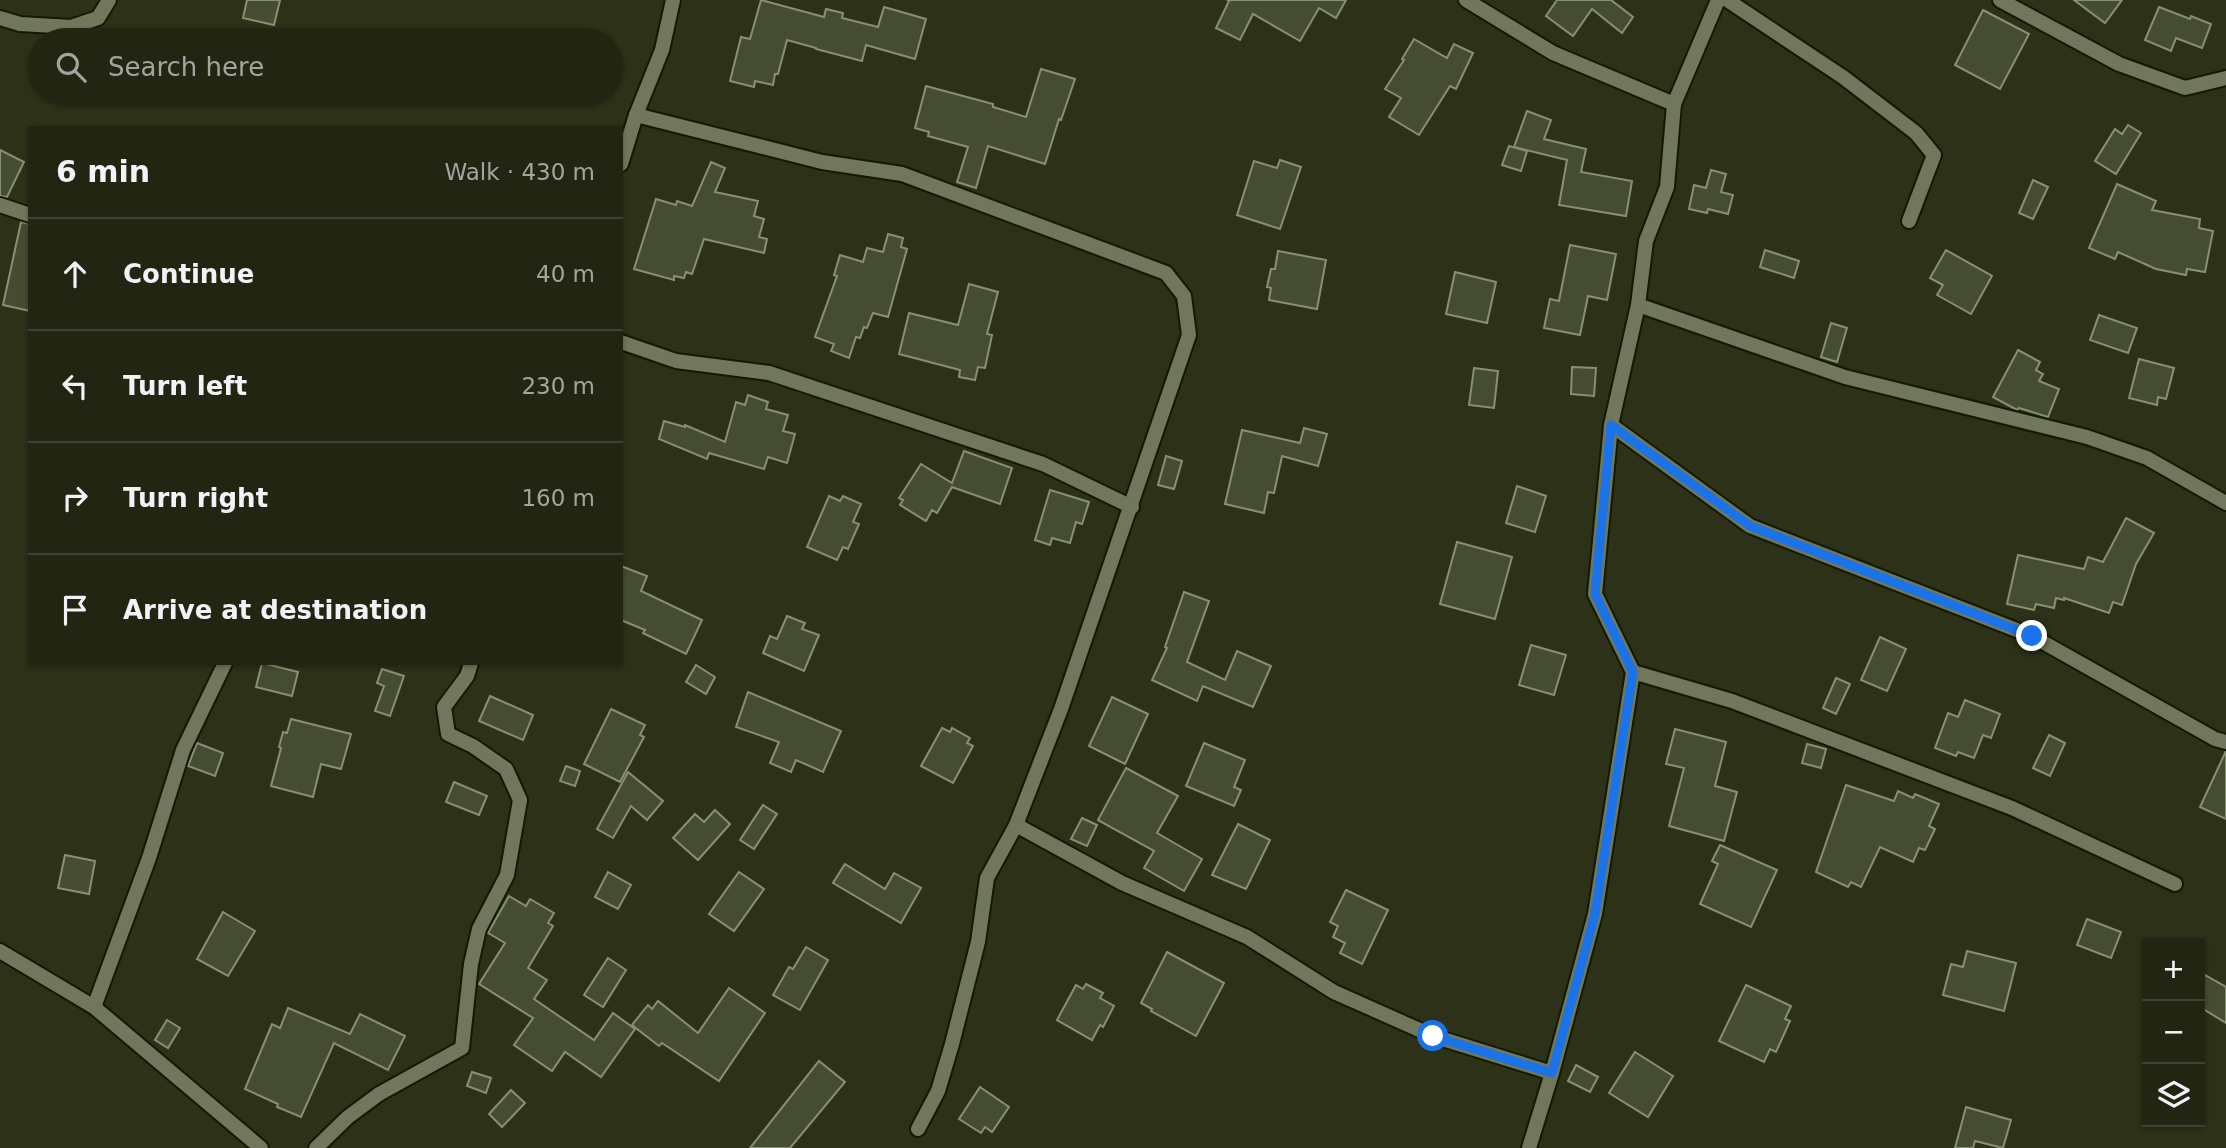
<!DOCTYPE html>
<html lang="en">
<head>
<meta charset="utf-8">
<style>
  :root { --surface:#212512; --page:#292d1b; --text:#f1f3f6; --muted:#a2a59f; --line:#3e4232 }
  body { margin:0; font-family:"DejaVu Sans",sans-serif; background:var(--page); color:var(--text) }
  .controls { position:absolute; right:21px; bottom:21px; display:grid; overflow:hidden; border-radius:0px; box-shadow:0 2px 5px #0004 }
  .controls button { width:63px; height:63px; display:grid; place-items:center; padding:0; border:0; border-bottom:2px solid var(--line); background:var(--surface); color:var(--text); font:35px sans-serif }
  .stop { position:absolute; width:21px; height:21px; margin:-16px; border:5px solid #1a73e8; border-radius:50%; background:#fff }
  .stop.end { background:#1a73e8; border-color:#fff; box-shadow:0 2px 7px #0008 }
  .list { margin:0; padding:0; list-style:none }
  h2 { display:flex; justify-content:space-between; align-items:center; height:91px; margin:0; padding:0 28px; font-size:30px }
  h2 small { font-size:23px; font-weight:400; color:var(--muted) }
  .list li { display:grid; grid-template-columns:46px 1fr auto; gap:21px; align-items:center; box-sizing:border-box; height:112px; padding:0 28px; border-top:2px solid var(--line) }
  .list b { display:block; font-size:26px; white-space:nowrap }
  .list em { font-size:23px; font-style:normal; color:var(--muted) }
  .icon { flex:none; width:38px; height:38px; fill:none; stroke:currentColor; stroke-width:2; stroke-linecap:round; stroke-linejoin:round }
  .map { position:relative; flex:none; width:2226px; height:1148px; overflow:hidden }
  .search { position:absolute; background:var(--surface); box-shadow:0 2px 5px #0004; left:28px; top:28px; width:595px; height:77px; display:flex; align-items:center; gap:18px; box-sizing:border-box; padding:0 24px; border-radius:38px; color:var(--muted); font-size:26px }
  .panel { position:absolute; background:var(--surface); box-shadow:0 2px 5px #0004; left:28px; top:126px; width:595px; height:539px; border-radius:0px }
  .map>svg:first-child { display:block }
</style>
</head>
<body>
<div class="map">
<svg width="2226" height="1148" viewBox="0 0 2226 1148">
  <rect width="100%" height="100%" fill="#2c3118"/>
  <g fill="#464c31" stroke="#889072" stroke-width="2">
    <path d="M 247,0 L 280,0 L 274,25 L 243,18 Z"/>
    <path d="M 761,0 L 824,17 L 826,9 L 843,13 L 842,18 L 878,27 L 884,7 L 926,19 L 915,59 L 866,45 L 862,61 L 816,49 L 816,48 L 787,40 L 778,74 L 775,74 L 773,85 L 755,81 L 754,87 L 730,81 L 741,37 L 750,39 Z"/>
    <path d="M 1227,0 L 1346,0 L 1336,18 L 1319,8 L 1300,41 L 1253,14 L 1240,40 L 1216,28 L 1229,1 Z"/>
    <path d="M 1557,0 L 1611,0 L 1633,17 L 1622,33 L 1592,9 L 1573,36 L 1546,16 Z"/>
    <path d="M 2074,0 L 2122,0 L 2105,23 Z"/>
    <path d="M 2159,7 L 2190,19 L 2191,16 L 2211,24 L 2202,48 L 2176,38 L 2171,51 L 2145,40 Z"/>
    <path d="M 1983,10 L 2029,34 L 2000,89 L 1955,65 Z"/>
    <path d="M 1414,39 L 1447,58 L 1454,44 L 1473,53 L 1456,89 L 1450,86 L 1419,135 L 1389,117 L 1401,98 L 1385,89 L 1404,60 L 1402,59 Z"/>
    <path d="M 1041,69 L 1075,79 L 1061,120 L 1059,119 L 1045,164 L 988,146 L 976,188 L 957,182 L 968,147 L 928,136 L 929,132 L 915,128 L 926,86 L 993,104 L 993,107 L 1026,117 Z"/>
    <path d="M 1527,111 L 1551,120 L 1544,139 L 1586,149 L 1581,172 L 1632,181 L 1626,216 L 1559,205 L 1567,160 L 1514,147 Z"/>
    <path d="M 2128,125 L 2141,133 L 2116,174 L 2095,161 L 2115,129 L 2122,134 Z"/>
    <path d="M 1509,146 L 1527,151 L 1521,171 L 1502,165 Z"/>
    <path d="M 0,150 L 24,162 L 7,197 L 0,196 Z"/>
    <path d="M 1280,160 L 1301,167 L 1280,229 L 1237,215 L 1254,161 L 1277,168 Z"/>
    <path d="M 711,162 L 725,168 L 715,192 L 758,201 L 754,216 L 764,219 L 759,237 L 767,239 L 764,253 L 704,239 L 692,274 L 686,272 L 684,278 L 674,276 L 674,280 L 634,269 L 656,199 L 676,205 L 677,201 L 692,206 Z"/>
    <path d="M 1711,170 L 1726,174 L 1721,192 L 1733,195 L 1728,214 L 1708,209 L 1707,213 L 1689,209 L 1694,185 L 1706,188 Z"/>
    <path d="M 2033,180 L 2048,187 L 2033,219 L 2019,213 Z"/>
    <path d="M 2117,184 L 2156,201 L 2152,210 L 2200,219 L 2199,228 L 2213,231 L 2205,272 L 2187,269 L 2186,275 L 2156,269 L 2118,252 L 2115,259 L 2089,248 Z"/>
    <path d="M 21,222 L 30,224 L 30,311 L 3,305 Z"/>
    <path d="M 888,234 L 903,238 L 901,247 L 907,249 L 888,317 L 873,313 L 867,328 L 864,327 L 860,338 L 856,337 L 849,358 L 831,351 L 834,344 L 815,337 L 837,276 L 834,275 L 840,255 L 863,262 L 867,248 L 883,252 Z"/>
    <path d="M 1570,245 L 1616,254 L 1607,300 L 1588,296 L 1580,335 L 1544,328 L 1550,299 L 1559,301 Z"/>
    <path d="M 1765,250 L 1799,261 L 1794,278 L 1760,267 Z"/>
    <path d="M 1946,250 L 1992,276 L 1971,314 L 1937,295 L 1943,285 L 1930,278 Z"/>
    <path d="M 1278,251 L 1326,260 L 1317,309 L 1269,300 L 1271,288 L 1267,287 L 1271,269 L 1275,269 Z"/>
    <path d="M 1455,272 L 1496,282 L 1487,323 L 1446,314 Z"/>
    <path d="M 969,284 L 998,292 L 987,334 L 992,335 L 985,368 L 978,367 L 975,380 L 959,377 L 960,370 L 899,354 L 909,313 L 958,325 Z"/>
    <path d="M 2099,315 L 2137,328 L 2128,353 L 2090,340 Z"/>
    <path d="M 1831,323 L 1847,328 L 1837,362 L 1821,357 Z"/>
    <path d="M 2018,350 L 2040,362 L 2036,370 L 2043,374 L 2039,381 L 2059,389 L 2048,417 L 2019,408 L 2017,410 L 1993,397 Z"/>
    <path d="M 2139,359 L 2174,368 L 2166,399 L 2158,397 L 2157,405 L 2129,398 Z"/>
    <path d="M 1572,367 L 1596,368 L 1594,396 L 1571,394 Z"/>
    <path d="M 1474,368 L 1498,371 L 1494,408 L 1469,405 Z"/>
    <path d="M 748,395 L 768,402 L 766,409 L 788,415 L 783,431 L 795,434 L 787,463 L 768,457 L 764,469 L 709,453 L 707,459 L 659,439 L 664,421 L 685,427 L 685,425 L 725,442 L 736,402 L 745,405 Z"/>
    <path d="M 1304,428 L 1327,434 L 1318,466 L 1282,456 L 1274,493 L 1268,492 L 1264,513 L 1225,504 L 1242,430 L 1300,443 Z"/>
    <path d="M 964,451 L 1012,468 L 1000,504 L 952,487 L 937,513 L 932,510 L 926,521 L 900,505 L 903,500 L 899,498 L 921,464 L 952,483 Z"/>
    <path d="M 1166,456 L 1182,461 L 1174,489 L 1158,485 Z"/>
    <path d="M 1517,486 L 1546,496 L 1535,532 L 1506,523 Z"/>
    <path d="M 1050,490 L 1089,502 L 1082,524 L 1076,522 L 1070,543 L 1052,538 L 1050,545 L 1035,540 Z"/>
    <path d="M 829,496 L 840,501 L 843,496 L 861,504 L 853,522 L 859,524 L 848,549 L 843,547 L 837,560 L 807,547 Z"/>
    <path d="M 2126,518 L 2154,533 L 2136,564 L 2122,605 L 2113,602 L 2109,613 L 2064,598 L 2064,600 L 2056,598 L 2054,608 L 2036,604 L 2034,610 L 2007,604 L 2018,555 L 2084,569 L 2088,557 L 2103,562 Z"/>
    <path d="M 1457,542 L 1512,557 L 1495,619 L 1440,604 Z"/>
    <path d="M 621,566 L 647,576 L 641,591 L 702,620 L 686,654 L 643,633 L 645,630 L 621,620 Z"/>
    <path d="M 1184,592 L 1209,601 L 1187,662 L 1225,680 L 1237,651 L 1271,666 L 1253,707 L 1203,686 L 1197,701 L 1152,680 L 1167,648 L 1165,647 Z"/>
    <path d="M 787,616 L 805,623 L 802,629 L 819,635 L 804,671 L 763,653 L 770,636 L 777,639 Z"/>
    <path d="M 1880,637 L 1906,649 L 1887,691 L 1861,680 Z"/>
    <path d="M 1531,645 L 1566,655 L 1554,695 L 1519,685 Z"/>
    <path d="M 262,663 L 298,672 L 292,696 L 256,687 Z"/>
    <path d="M 696,665 L 715,677 L 706,694 L 686,682 Z"/>
    <path d="M 382,669 L 404,676 L 390,716 L 375,711 L 384,686 L 377,683 Z"/>
    <path d="M 1836,678 L 1850,684 L 1836,714 L 1823,708 Z"/>
    <path d="M 748,692 L 841,731 L 823,772 L 796,760 L 791,772 L 770,763 L 779,742 L 736,727 Z"/>
    <path d="M 490,696 L 533,715 L 523,740 L 479,721 Z"/>
    <path d="M 1112,697 L 1148,714 L 1125,764 L 1089,746 Z"/>
    <path d="M 1965,700 L 2000,714 L 1991,738 L 1983,735 L 1974,758 L 1958,752 L 1956,756 L 1935,748 L 1948,713 L 1958,717 Z"/>
    <path d="M 611,709 L 645,725 L 640,735 L 644,737 L 620,782 L 584,764 Z"/>
    <path d="M 291,719 L 351,734 L 341,769 L 321,764 L 313,797 L 271,786 L 281,748 L 279,747 L 283,732 L 287,733 Z"/>
    <path d="M 942,728 L 950,732 L 952,728 L 970,738 L 967,743 L 973,746 L 953,783 L 921,766 Z"/>
    <path d="M 1675,729 L 1726,742 L 1715,786 L 1737,792 L 1724,841 L 1669,826 L 1684,768 L 1666,764 Z"/>
    <path d="M 2049,735 L 2065,743 L 2050,776 L 2033,768 Z"/>
    <path d="M 197,743 L 223,753 L 215,776 L 188,766 Z"/>
    <path d="M 1204,743 L 1245,760 L 1234,787 L 1241,790 L 1234,806 L 1186,786 Z"/>
    <path d="M 1807,744 L 1826,749 L 1821,768 L 1802,763 Z"/>
    <path d="M 2226,751 L 2226,819 L 2200,807 Z"/>
    <path d="M 566,766 L 580,771 L 575,786 L 560,781 Z"/>
    <path d="M 1126,768 L 1178,796 L 1157,833 L 1202,859 L 1184,891 L 1144,868 L 1154,851 L 1098,820 Z"/>
    <path d="M 628,772 L 663,801 L 647,820 L 631,806 L 613,838 L 597,829 Z"/>
    <path d="M 454,782 L 487,796 L 479,815 L 446,802 Z"/>
    <path d="M 1846,785 L 1894,801 L 1898,791 L 1913,798 L 1915,794 L 1939,804 L 1929,826 L 1935,829 L 1925,850 L 1919,848 L 1913,862 L 1880,847 L 1861,887 L 1851,882 L 1848,887 L 1816,872 Z"/>
    <path d="M 763,805 L 777,814 L 754,849 L 740,840 Z"/>
    <path d="M 715,810 L 730,824 L 698,860 L 673,838 L 695,814 L 704,822 Z"/>
    <path d="M 1082,818 L 1097,825 L 1087,846 L 1071,839 Z"/>
    <path d="M 1238,824 L 1270,840 L 1246,889 L 1212,875 Z"/>
    <path d="M 1720,845 L 1777,870 L 1751,927 L 1700,904 L 1718,864 L 1712,861 Z"/>
    <path d="M 65,855 L 95,861 L 89,894 L 58,888 Z"/>
    <path d="M 845,864 L 885,889 L 894,873 L 921,888 L 901,923 L 833,883 Z"/>
    <path d="M 608,872 L 631,885 L 618,909 L 595,897 Z"/>
    <path d="M 739,872 L 764,889 L 734,931 L 709,914 Z"/>
    <path d="M 1346,890 L 1388,910 L 1362,964 L 1340,953 L 1345,943 L 1333,937 L 1338,926 L 1330,922 Z"/>
    <path d="M 509,896 L 526,906 L 530,899 L 554,913 L 548,923 L 553,926 L 528,968 L 547,980 L 534,999 L 594,1040 L 613,1013 L 635,1029 L 601,1077 L 565,1052 L 552,1071 L 514,1045 L 533,1018 L 479,984 L 505,943 L 488,933 Z"/>
    <path d="M 223,912 L 255,931 L 228,976 L 197,959 Z"/>
    <path d="M 2087,919 L 2121,932 L 2111,958 L 2077,945 Z"/>
    <path d="M 806,947 L 828,960 L 800,1010 L 773,995 L 789,967 L 793,969 Z"/>
    <path d="M 1967,951 L 2016,963 L 2004,1011 L 1943,995 L 1951,964 L 1963,967 Z"/>
    <path d="M 1167,952 L 1224,983 L 1196,1036 L 1151,1011 L 1152,1009 L 1141,1003 Z"/>
    <path d="M 608,958 L 626,970 L 603,1007 L 584,995 Z"/>
    <path d="M 2205,975 L 2226,987 L 2226,1023 L 2200,1007 L 2200,984 Z"/>
    <path d="M 1086,984 L 1103,993 L 1100,998 L 1114,1006 L 1103,1027 L 1100,1025 L 1092,1040 L 1057,1020 L 1076,985 L 1083,989 Z"/>
    <path d="M 1746,985 L 1791,1006 L 1785,1019 L 1790,1021 L 1776,1052 L 1770,1049 L 1764,1062 L 1719,1041 Z"/>
    <path d="M 729,988 L 765,1013 L 719,1081 L 662,1043 L 659,1046 L 632,1025 L 648,1005 L 652,1009 L 658,1001 L 698,1033 Z"/>
    <path d="M 288,1008 L 350,1034 L 360,1014 L 405,1036 L 388,1070 L 334,1043 L 301,1117 L 277,1107 L 278,1104 L 245,1089 L 272,1024 L 280,1028 Z"/>
    <path d="M 167,1020 L 180,1028 L 168,1048 L 155,1040 Z"/>
    <path d="M 1635,1052 L 1673,1076 L 1648,1117 L 1609,1093 Z"/>
    <path d="M 819,1061 L 845,1082 L 790,1148 L 750,1148 Z"/>
    <path d="M 1576,1065 L 1598,1077 L 1590,1092 L 1568,1081 Z"/>
    <path d="M 472,1072 L 491,1078 L 486,1093 L 467,1086 Z"/>
    <path d="M 980,1087 L 1009,1107 L 992,1132 L 985,1127 L 981,1133 L 959,1119 Z"/>
    <path d="M 511,1090 L 525,1103 L 502,1127 L 489,1114 Z"/>
    <path d="M 1966,1107 L 2011,1120 L 2003,1148 L 1975,1141 L 1973,1148 L 1955,1148 Z"/>
  </g>
  <g fill="none" stroke-linecap="round" stroke-linejoin="round">
    <defs>
      <g id="minor">
        <path d="M 1466,0 L 1553,53 L 1674,104"/>
        <path d="M 1727,0 L 1843,77 L 1916,133 L 1934,155 L 1909,221"/>
        <path d="M 2000,0 L 2119,64 L 2185,88 L 2226,78"/>
        <path d="M 0,18 L 20,24 L 71,27 L 98,18 L 109,0"/>
        <path d="M 636,115 L 822,162 L 902,174 L 1166,273 L 1184,296 L 1189,335 L 1061,709 L 1016,825 L 987,878 L 978,942 L 952,1044 L 938,1091 L 918,1129"/>
        <path d="M 621,164 L 636,115 L 662,50 L 673,0"/>
        <path d="M 0,205 L 30,215"/>
        <path d="M 1638,305 L 1845,377 L 2087,437 L 2147,458 L 2226,503"/>
        <path d="M 621,342 L 676,361 L 769,373 L 1043,464 L 1132,507"/>
        <path d="M 1611,425 L 1750,526 L 2032,636 L 2215,739 L 2226,742"/>
        <path d="M 1633,672 L 1732,701 L 2012,808 L 2175,884"/>
        <path d="M 1016,825 L 1122,883 L 1247,937 L 1334,992 L 1433,1036 L 1552,1073"/>
        <path d="M 0,951 L 94,1007 L 261,1148"/>
        <path d="M 94,1007 L 149,858 L 183,750 L 225,663"/>
        <path d="M 316,1148 L 348,1117 L 379,1094 L 462,1048 L 471,964 L 479,929 L 507,875 L 520,800 L 506,769 L 473,746 L 448,734 L 444,707 L 467,676 L 471,663"/>
        <path d="M 1529,1148 L 1552,1073 L 1595,914 L 1633,672 L 1595,594 L 1611,425 L 1638,305 L 1646,241 L 1667,187 L 1674,104 L 1718,0"/>
      </g>
    </defs>
    <use href="#minor" stroke="#141902" stroke-width="18"/>
    <use href="#minor" stroke="#70775a" stroke-width="14"/>
  </g>
  <g fill="none" stroke-linecap="round" stroke-linejoin="round">
    <path stroke="#1a73e8" stroke-width="9" d="M 1433,1036 L 1552,1073 L 1595,914 L 1633,672 L 1595,594 L 1611,425 L 1750,526 L 2032,636"/>
  </g>
</svg>
<div class="controls">
<button>+</button>
<button>−</button>
<button><svg class="icon" aria-label="layers" viewBox="0 0 24 24"><path d="M12 4l9 5-9 5-9-5zM3 14l9 5 9-5"/></svg></button>
</div>
<div class="stop" style="left:1433px;top:1036px"></div>
<div class="stop end" style="left:2032px;top:636px"></div>
<div class="search"><svg class="icon" aria-label="search" viewBox="0 0 24 24"><circle cx="10" cy="10" r="6"/><path d="M15 15l6 6"/></svg>Search here</div>
<section class="panel">
<h2>6 min<small>Walk · 430 m</small></h2>
<ul class="list">
<li><svg class="icon" aria-label="ahead" viewBox="0 0 24 24"><path d="M12 20V5M6 11l6-6 6 6"/></svg><div><b>Continue</b></div><em>40 m</em></li>
<li><svg class="icon" aria-label="left" viewBox="0 0 24 24"><path d="M17 20v-9H6M10 6l-5 5 5 5"/></svg><div><b>Turn left</b></div><em>230 m</em></li>
<li><svg class="icon" aria-label="right" viewBox="0 0 24 24"><path d="M7 20v-9h11M14 6l5 5-5 5"/></svg><div><b>Turn right</b></div><em>160 m</em></li>
<li><svg class="icon" aria-label="arrive" viewBox="0 0 24 24"><path d="M6 21V4h12l-3 4 3 4H6"/></svg><div><b>Arrive at destination</b></div></li>
</ul>
</section>
</div>
</body>
</html>
